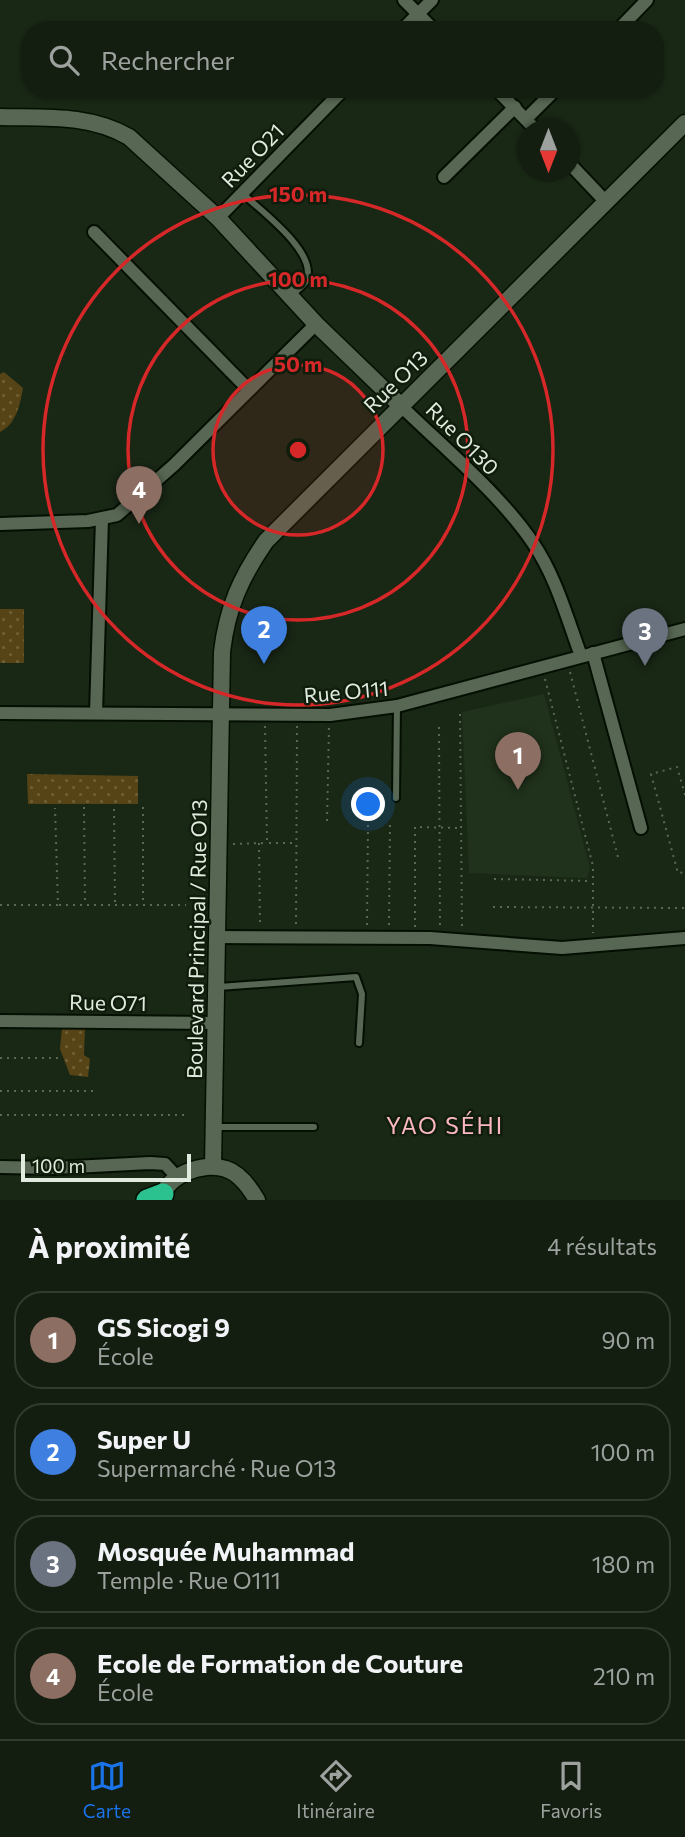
<!DOCTYPE html>
<html lang="fr">
<head>
<meta charset="utf-8">
<style>
  :root { --surface:#131d10; --page:#1c2619; --text:#f1f3f6; --muted:#9da29f; --line:#323b30; --accent:#1a73e8 }
  body { margin:0; font-family:Commissioner,sans-serif; background:var(--page); color:var(--text) }
  .compass { position:absolute; left:517px; top:119px; width:63px; height:63px; border-radius:50%; background:var(--surface); box-shadow:0 2px 5px #0004; rotate:180deg }
  .scale { position:absolute; left:21px; bottom:18px; width:170px; box-sizing:border-box; padding-left:7px; border:4px solid #e1eade; border-top:0; font-size:19px; line-height:24px; white-space:nowrap; color:#e1eade; -webkit-text-stroke:5px #101d0c; paint-order:stroke }
  .you { position:absolute; left:369px; top:805px; width:24px; height:24px; margin:-18px; border:5px solid #fff; border-radius:50%; background:#1a73e8; box-shadow:0 0 0 10px #1a73e833 }
  .badge { display:grid; place-items:center; width:46px; height:46px; border-radius:50%; background:var(--accent); color:#fff; font-size:23px; font-weight:700 }
  .pin { position:absolute; translate:-50% -58px; filter:drop-shadow(0 2px 4px #0008) }
  .pin::after { content:''; position:absolute; top:37px; width:24px; height:21px; background:inherit; clip-path:polygon(0 0,100% 0,50% 100%) }
  .list { margin:0; padding:0; list-style:none }
  h2 { display:flex; justify-content:space-between; align-items:center; height:91px; margin:0; padding:0 28px; font-size:30px }
  h2 small { font-size:23px; font-weight:400; color:var(--muted) }
  .list li { display:grid; grid-template-columns:46px 1fr auto; gap:21px; align-items:center; box-sizing:border-box; height:98px; margin:0 14px 14px; padding:0 14px; border:2px solid var(--line); border-radius:28px }
  .list b { display:block; font-size:26px; white-space:nowrap }
  .list p { margin:0; font-size:23px; white-space:nowrap; color:var(--muted) }
  .list em { font-size:23px; font-style:normal; color:var(--muted) }
  .icon { flex:none; width:38px; height:38px; fill:none; stroke:currentColor; stroke-width:2; stroke-linecap:round; stroke-linejoin:round }
  .map { position:relative; flex:none; width:685px; height:1200px; overflow:hidden }
  .search { position:absolute; background:var(--surface); box-shadow:0 2px 5px #0004; left:21px; right:21px; top:21px; height:77px; display:flex; align-items:center; gap:18px; box-sizing:border-box; padding:0 24px; border-radius:28px; color:var(--muted); font-size:26px }
  .sheet { height:539px; background:var(--surface) }
  nav { display:flex; justify-content:space-around; align-items:center; box-sizing:border-box; height:98px; border-top:2px solid var(--line); background:var(--surface); font-size:19px; color:var(--muted) }
  nav a { display:grid; justify-items:center; gap:4px }
  nav .on { color:var(--accent) }
  .map>svg:first-child { display:block }
</style>
</head>
<body>
<div class="map">
<svg width="685" height="1200" viewBox="0 0 685 1200">
  <defs>
    <pattern id="grass-dots" width="8" height="8" patternUnits="userSpaceOnUse" patternTransform="scale(1.75)"><rect width="8" height="8" fill="#564416"/><path d="M2 2h.1M6 6h.1" fill="none" stroke="#6e5f37" stroke-width="1.8" stroke-linecap="round"/></pattern>
  </defs>
  <rect width="100%" height="100%" fill="#192715"/>
  <path fill="#20321b" d="M 544,694 L 590,868 L 587,878 L 469,873 L 462,712 Z"/>
  <g fill="url(#grass-dots)">
    <path d="M 4,372 L 23,388 C 20,405 16,424 0,432 L 0,374 Z"/>
    <rect x="0" y="609" width="24" height="54"/>
    <path d="M 27,774 L 138,776 L 138,804 L 28,804 Z"/>
    <path d="M 74,1026 L 85,1029 L 84,1055 L 90,1059 L 88,1077 L 70,1075 L 60,1049 L 62,1028 Z"/>
  </g>
  <g fill="none" stroke-linecap="round" stroke-linejoin="round">
    <defs>
      <g id="lane">
        <path d="M 242,193 C 261,211 316,251 307,279 C 305,285 297,290 292,295"/>
        <path d="M 396,798 L 397,706"/>
        <path d="M 219,987 L 356,977 L 362,994 L 359,1043"/>
        <path d="M 215,1127 L 314,1127"/>
      </g>
      <g id="street">
        <path d="M 404,0 L 434,30"/>
        <path d="M 402,30 L 432,0"/>
        <path d="M 618,30 L 647,0"/>
        <path d="M 496,89 L 536,130"/>
        <path d="M 526,119 L 556,89"/>
        <path d="M 570,164 L 606,202"/>
        <path d="M 444,177 L 515,107"/>
        <path d="M 218,218 L 344,89"/>
        <path d="M 94,232 L 249,390"/>
        <path d="M 400,405 C 442,446 501,495 533,543 C 556,577 567,618 581,656"/>
        <path d="M 0,524 L 88,521 L 117,515 L 174,465 L 316,324"/>
        <path d="M 593,653 L 641,828"/>
        <path d="M 0,713 L 330,715 L 397,706 L 685,629"/>
        <path d="M 96,713 L 102,519"/>
        <path d="M 216,937 L 430,938 L 562,948 L 685,938"/>
        <path d="M 0,1021 L 215,1023"/>
        <path d="M 0,1167 L 54,1168 L 150,1163 L 165,1164 L 178,1178"/>
      </g>
      <g id="secondary">
        <path d="M 0,117 C 45,118 89,114 129,137 L 218,218 L 316,324 L 400,405"/>
        <path d="M 213,1166 L 222,652 C 227,608 241,577 266,541 L 685,123"/>
        <path d="M 161,1200 C 166,1175 203,1161 226,1169 C 239,1173 250,1188 257,1200"/>
      </g>
      <path id="highway" d="M 147,1200 L 163,1194"/>
    </defs>
    <use href="#lane" stroke="#040f02" stroke-width="10"/>
    <use href="#street" stroke="#040f02" stroke-width="16"/>
    <use href="#secondary" stroke="#040f02" stroke-width="19"/>
    <use href="#highway" stroke="#040f02" stroke-width="24"/>
    <g stroke="#5b6757" stroke-width="2" stroke-dasharray="2 5" stroke-linecap="butt">
      <path d="M 570,672 L 619,861"/>
      <path d="M 545,679 L 593,866 L 593,933"/>
      <path d="M 460,714 L 462,927"/>
      <path d="M 265,726 L 267,843 L 295,843"/>
      <path d="M 439,727 L 440,927"/>
      <path d="M 685,795 L 677,767 L 651,774 L 678,873 L 685,872"/>
      <path d="M 84,807 L 85,904"/>
      <path d="M 143,807 L 143,904"/>
      <path d="M 114,809 L 115,904"/>
      <path d="M 327,821 L 329,727"/>
      <path d="M 259,843 L 260,926"/>
      <path d="M 233,844 L 266,843"/>
      <path d="M 494,879 L 591,881"/>
      <path d="M 0,905 L 58,905 L 55,808"/>
      <path d="M 59,905 L 186,905"/>
      <path d="M 493,907 L 685,908"/>
      <path d="M 296,924 L 297,726"/>
      <path d="M 367,925 L 368,825"/>
      <path d="M 389,925 L 390,824"/>
      <path d="M 415,927 L 415,827 L 460,828"/>
      <path d="M 0,1058 L 61,1058"/>
      <path d="M 0,1091 L 94,1091"/>
      <path d="M 0,1115 L 189,1115"/>
    </g>
    <use href="#lane" stroke="#576753" stroke-width="6"/>
    <use href="#street" stroke="#576753" stroke-width="12"/>
    <use href="#secondary" stroke="#576753" stroke-width="16"/>
    <use href="#highway" stroke="#2bc28f" stroke-width="21"/>
  </g>
  <circle cx="298" cy="450" r="85" fill="#d62828" fill-opacity=".12"/>
  <g fill="none" stroke="#d62828" stroke-width="3.5">
    <circle cx="298" cy="450" r="85"/>
    <circle cx="298" cy="450" r="170"/>
    <circle cx="298" cy="450" r="255"/>
  </g>
  <g text-anchor="middle" dominant-baseline="central" stroke-width="5" stroke-linejoin="round" paint-order="stroke">
    <g font-size="21" fill="#e1eade" stroke="#101d0c">
      <text transform="translate(252 155) rotate(-46)">Rue O21</text>
      <text transform="translate(395 381) rotate(-44)">Rue O13</text>
      <text transform="translate(463 438) rotate(45)">Rue O130</text>
      <text transform="translate(346 691) rotate(-5)">Rue O111</text>
      <text transform="translate(196 939) rotate(-89)">Boulevard Principal / Rue O13</text>
      <text transform="translate(108 1002) rotate(1)">Rue O71</text>
    </g>
    <g font-size="23" letter-spacing="2" fill="#fcb8c1" stroke="#101d0c">
      <text x="445" y="1125">YAO SÉHI</text>
    </g>
  </g>
  <circle cx="298" cy="450" r="10" fill="#d62828" stroke="#101d0c" stroke-width="3.5"/>
  <g font-size="21" text-anchor="middle" font-weight="bold" fill="#d62828" stroke="#101d0c" stroke-width="5" stroke-linejoin="round" paint-order="stroke">
    <text x="298" y="202">150 m</text>
    <text x="298" y="287">100 m</text>
    <text x="298" y="372">50 m</text>
  </g>
</svg>
<svg class="compass" viewBox="-18 -18 36 36"><path d="M0-13l5 13h-10z" fill="#e53935"/><path d="M0 13l5-13h-10z" fill="#9da29f"/></svg>
<div class="scale">100 m</div>
<div class="you"></div>
<div class="pin badge" style="left:518px;top:790px;background:#8d6e63">1</div>
<div class="pin badge" style="left:264px;top:664px;background:#3f7fe0">2</div>
<div class="pin badge" style="left:645px;top:666px;background:#6b7280">3</div>
<div class="pin badge" style="left:139px;top:524px;background:#8d6e63">4</div>
<div class="search"><svg class="icon" aria-label="search" viewBox="0 0 24 24"><circle cx="10" cy="10" r="6"/><path d="M15 15l6 6"/></svg>Rechercher</div>
</div>
<section class="sheet">
<h2>À proximité<small>4 résultats</small></h2>
<ul class="list">
<li><span class="badge" style="background:#8d6e63">1</span><div><b>GS Sicogi 9</b><p>École</p></div><em>90 m</em></li>
<li><span class="badge" style="background:#3f7fe0">2</span><div><b>Super U</b><p>Supermarché · Rue O13</p></div><em>100 m</em></li>
<li><span class="badge" style="background:#6b7280">3</span><div><b>Mosquée Muhammad</b><p>Temple · Rue O111</p></div><em>180 m</em></li>
<li><span class="badge" style="background:#8d6e63">4</span><div><b>Ecole de Formation de Couture</b><p>École</p></div><em>210 m</em></li>
</ul>
</section>
<nav>
<a class="on"><svg class="icon" aria-label="map" viewBox="0 0 24 24"><path d="M3 6l6-2 6 2 6-2v14l-6 2-6-2-6 2zM9 4v14M15 6v14"/></svg>Carte</a>
<a><svg class="icon" aria-label="directions" viewBox="0 0 24 24"><path d="M12 3l9 9-9 9-9-9zM9 14v-3h6M13 9l2 2-2 2"/></svg>Itinéraire</a>
<a><svg class="icon" aria-label="saved" viewBox="0 0 24 24"><path d="M7 4h10v16l-5-4-5 4z"/></svg>Favoris</a>
</nav>
</body>
</html>
